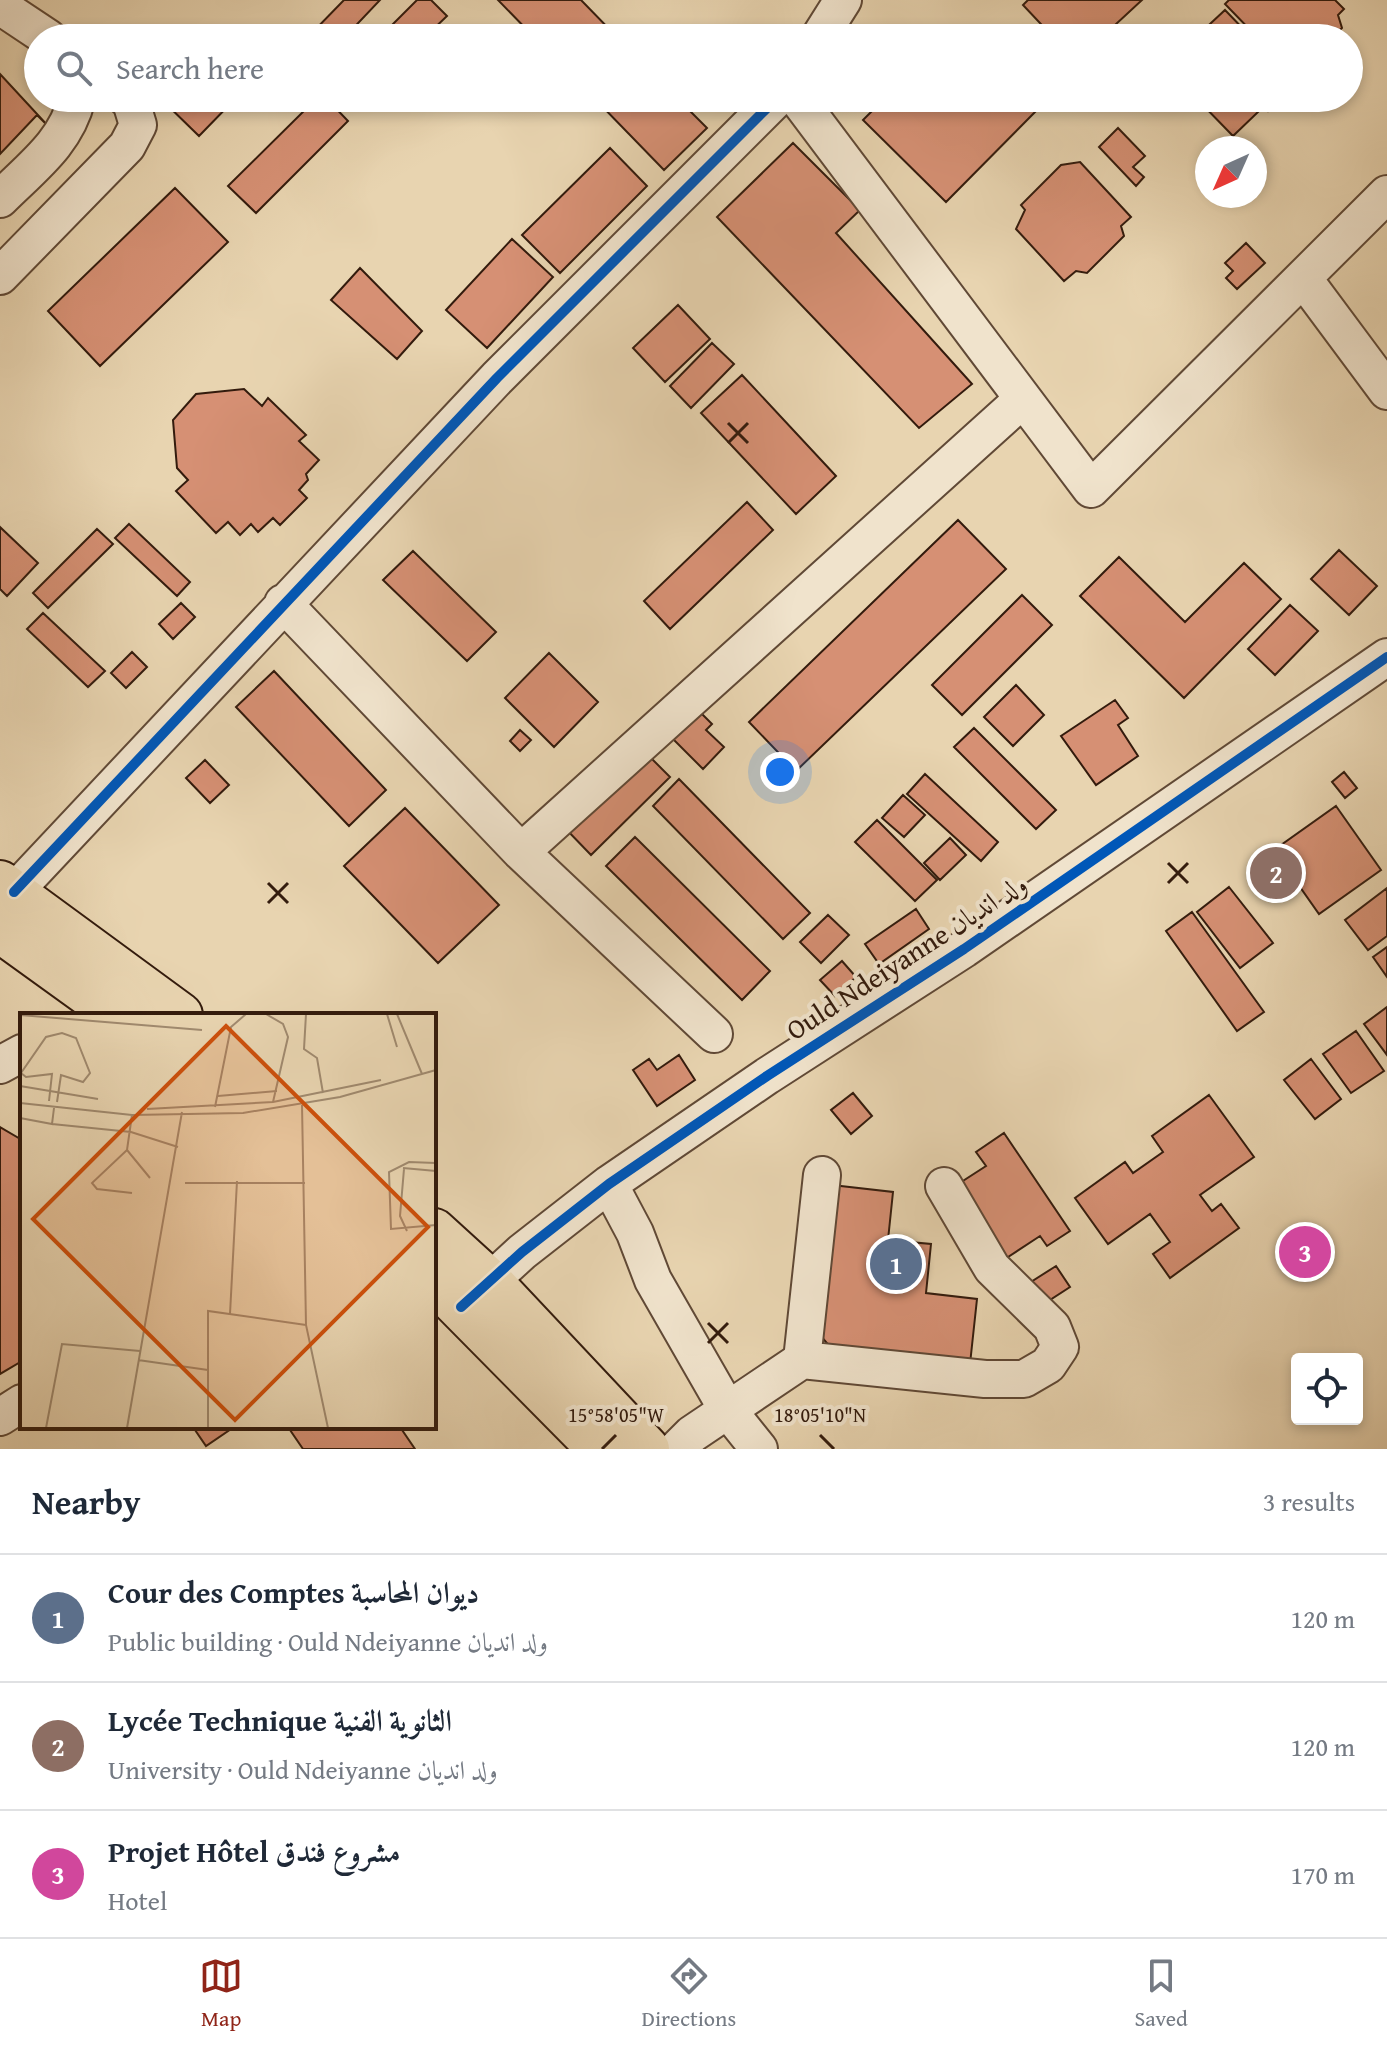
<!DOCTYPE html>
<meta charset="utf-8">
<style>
body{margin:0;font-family:"Gentium Book Plus",Amiri,serif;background:#f2f2f3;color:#1f2937}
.controls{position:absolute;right:24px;bottom:24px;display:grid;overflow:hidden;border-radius:8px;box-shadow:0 4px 12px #0003}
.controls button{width:72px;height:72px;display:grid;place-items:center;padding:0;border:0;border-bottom:2px solid #e0e1e3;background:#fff;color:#1f2937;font:40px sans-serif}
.compass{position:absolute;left:1195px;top:136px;width:72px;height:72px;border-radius:50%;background:#fff;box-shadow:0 4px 12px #0003;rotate:225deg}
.you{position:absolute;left:780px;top:772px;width:28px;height:28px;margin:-20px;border:6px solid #fff;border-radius:50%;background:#1a73e8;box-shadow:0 0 0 12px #1a73e833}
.badge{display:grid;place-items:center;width:52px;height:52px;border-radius:50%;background:#8f2418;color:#fff;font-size:26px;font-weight:700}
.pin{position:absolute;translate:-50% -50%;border:4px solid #fff;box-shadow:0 2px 8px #0006}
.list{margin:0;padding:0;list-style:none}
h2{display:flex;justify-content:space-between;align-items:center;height:104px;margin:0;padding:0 32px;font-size:34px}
h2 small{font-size:26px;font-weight:400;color:#747a83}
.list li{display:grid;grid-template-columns:52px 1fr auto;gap:24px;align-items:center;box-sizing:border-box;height:128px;padding:0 32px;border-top:2px solid #e0e1e3}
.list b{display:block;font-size:30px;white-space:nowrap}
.list p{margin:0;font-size:26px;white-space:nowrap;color:#747a83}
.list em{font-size:26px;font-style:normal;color:#747a83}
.icon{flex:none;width:44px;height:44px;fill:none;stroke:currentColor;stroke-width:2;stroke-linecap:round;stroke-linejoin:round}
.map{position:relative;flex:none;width:1387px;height:1449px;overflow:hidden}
.search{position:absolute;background:#fff;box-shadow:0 4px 12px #0003;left:24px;right:24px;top:24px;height:88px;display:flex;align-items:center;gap:20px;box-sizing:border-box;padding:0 28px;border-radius:44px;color:#747a83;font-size:30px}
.sheet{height:488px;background:#fff}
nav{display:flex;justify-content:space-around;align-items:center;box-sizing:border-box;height:112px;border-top:2px solid #e0e1e3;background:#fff;font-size:22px;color:#747a83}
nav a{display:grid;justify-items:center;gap:4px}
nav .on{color:#8f2418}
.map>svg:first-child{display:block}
.building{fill:#d69074;stroke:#331b0d;stroke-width:2}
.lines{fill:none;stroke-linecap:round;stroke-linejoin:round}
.minor-casing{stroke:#604936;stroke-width:40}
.highway-casing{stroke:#331b0d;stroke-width:48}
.minor{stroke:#f0e3cc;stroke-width:36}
.highway{stroke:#e8d4b0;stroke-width:44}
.cycleway-casing{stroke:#f0e3cc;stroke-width:15}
.cycleway{stroke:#0057b8;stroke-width:10}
.ticks{fill:none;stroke:#331b0d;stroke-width:3}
.labels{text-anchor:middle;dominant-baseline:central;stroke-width:8;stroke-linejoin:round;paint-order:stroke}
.street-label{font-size:28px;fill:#331b0d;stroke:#f0e3cc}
.inset-road{fill:none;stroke:#a08a6f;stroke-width:2}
.view{fill:#cd500c;fill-opacity:0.15;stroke:#cd500c;stroke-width:4}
.inset-edge{fill:none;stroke:#331b0d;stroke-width:4}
.ticks-label{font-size:20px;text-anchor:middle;fill:#331b0d;stroke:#f0e3cc;stroke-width:8;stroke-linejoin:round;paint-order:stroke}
</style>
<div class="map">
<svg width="1387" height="1449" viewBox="0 0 1387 1449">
<rect width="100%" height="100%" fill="#e8d4b0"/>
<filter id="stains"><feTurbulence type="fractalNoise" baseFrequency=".0025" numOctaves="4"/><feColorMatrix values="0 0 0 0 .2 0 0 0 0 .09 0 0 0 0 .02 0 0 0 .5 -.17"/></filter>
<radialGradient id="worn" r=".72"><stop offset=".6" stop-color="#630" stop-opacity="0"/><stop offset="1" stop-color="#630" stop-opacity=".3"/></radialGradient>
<path class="building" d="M344 0H380L344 38H307Z
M417 0H431L447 16 424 38H379Z
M498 0H581L618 38H535Z
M1028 0H1142L1101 38H1054L1023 5Z
M1229 0H1335L1344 9 1338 15 1342 28 1331 38H1258L1225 4Z
M1225 10 1252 38H1195Z
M955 28 966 38H945Z
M0 74 49 127 37 115 0 154Z
M160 98H236L199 136Z
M317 98H326L348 121 256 213 228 186Z
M341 98H364L353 109Z
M594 98H677L707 128 664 170Z
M885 98H1026L1038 109 946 202 863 120Z
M1196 98H1244L1258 112 1233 136Z
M1256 98H1281L1268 111Z
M1118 128 1145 156 1133 167 1144 177 1136 186 1099 147Z
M793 143 860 210 836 233 972 384 919 428 717 217Z
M610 148 647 186 560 273 522 235Z
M1080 162 1131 217 1121 226 1124 236 1087 273 1076 271 1064 281 1016 229 1025 210 1021 205 1061 165Z
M175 188 228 242 100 366 48 311Z
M512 239 553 277 487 348 446 310Z
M1246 243 1265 263 1237 289 1226 278 1233 271 1225 263Z
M360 268 422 331 397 359 331 300Z
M678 305 710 339 665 382 633 348Z
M712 343 734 364 691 408 670 386Z
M742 375 836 476 796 514 701 413Z
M244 389 262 406 268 398 306 435 299 441 319 460 306 474 308 480 299 490 307 498 280 525 273 518 258 532 251 524 240 535 228 522 216 533 176 491 188 480 177 468 173 420 196 394Z
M747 502 773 530 670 629 644 601Z
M958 520 1006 569 796 771 749 722Z
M129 524 190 582 177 596 115 538Z
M0 527 38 563 7 596 0 589Z
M97 529 113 544 48 608 33 593Z
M1339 550 1377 586 1349 615 1311 579Z
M413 551 496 632 467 661 383 580Z
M1119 557 1185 622 1244 563 1281 599 1184 698 1080 596Z
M1022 595 1052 625 962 715 932 685Z
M181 603 195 617 173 639 159 624Z
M1290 605 1318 631 1275 675 1248 649Z
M43 613 105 671 88 687 27 629Z
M132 652 147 667 126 688 111 673Z
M549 653 598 702 554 747 505 698Z
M274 671 386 790 349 826 236 707Z
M1016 685 1044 715 1013 746 984 717Z
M1115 700 1128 718 1118 725 1138 756 1096 785 1061 736Z
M693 705 712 724 706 730 724 747 703 769 666 732Z
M974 728 1056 810 1036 829 954 747Z
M520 730 531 740 520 751 510 741Z
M642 749 670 777 591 855 563 826Z
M205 760 229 785 210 803 186 778Z
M1344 772 1357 788 1345 798 1332 782Z
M925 774 998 842 981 861 907 794Z
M679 779 810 913 783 939 653 806Z
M903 795 925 815 904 837 882 818Z
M1336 806 1381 870 1319 914 1274 850Z
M405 808 499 905 438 963 344 866Z
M877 820 937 880 915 901 855 842Z
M635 837 770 971 742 1000 606 866Z
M950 838 966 855 940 880 924 863Z
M1229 887 1273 943 1240 968 1197 912Z
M1387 888V936L1368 950 1345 920Z
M916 909 929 929 879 964 865 944Z
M1192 912 1264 1012 1237 1031 1166 931Z
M828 915 849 935 821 963 800 942Z
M1387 947V977L1373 957Z
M842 961 856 977 835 996 820 980Z
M1387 1007V1055L1364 1024Z
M1356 1031 1384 1071 1351 1093 1323 1054Z
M679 1055 695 1080 657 1106 633 1070 649 1059 657 1070Z
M1311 1059 1341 1099 1315 1119 1284 1080Z
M853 1093 872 1116 851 1134 831 1110Z
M1209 1095 1254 1157 1200 1195 1212 1211 1221 1204 1239 1228 1170 1278 1153 1254 1170 1242 1150 1214 1108 1244 1075 1198 1125 1162 1133 1173 1163 1152 1152 1136Z
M0 1127 22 1140V1361L0 1374Z
M1004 1133 1070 1231 1047 1246 1040 1236 1002 1261 952 1188 986 1166 976 1152Z
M832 1185 893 1192 888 1240 931 1244 926 1293 977 1299 970 1364 830 1347 816 1330Z
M1056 1266 1070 1287 1036 1309 1023 1287Z
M193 1427H234L206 1446Z
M288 1427H400L415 1449H303Z"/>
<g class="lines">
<defs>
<path id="minor" d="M0 6 48 38
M819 38 843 0
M797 98 1091 489 1387 194
M0 199C32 167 66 143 77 98
M0 276 127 146 138 125 131 102 126 98
M1303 278 1387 391
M283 603 521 852 714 1034
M521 852 1023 399
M14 892 497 378 777 98
M0 1065 22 1053
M609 1184 635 1233 653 1280 727 1409 759 1449
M472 1298 522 1252 609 1184 767 1076 964 949 1387 657
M802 1360 822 1175
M0 1417 22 1403
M677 1449 692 1434 802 1360 985 1379H1024L1048 1365 1060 1347 1052 1327 992 1268 944 1186"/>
<path id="highway" d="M0 883 180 1015
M0 930 118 1015
M434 1231 490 1282 647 1449
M434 1281 600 1449"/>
</defs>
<use href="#minor" class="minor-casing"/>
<use href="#highway" class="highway-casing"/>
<use href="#minor" class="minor"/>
<use href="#highway" class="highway"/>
<defs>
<path id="cycleway" d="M14 892 497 378 777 98
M461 1307 522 1252 609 1184 767 1076 964 949 1387 657"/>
</defs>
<use href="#cycleway" class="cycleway-casing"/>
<use href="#cycleway" class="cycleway"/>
</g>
<path class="ticks" d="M728 423 748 443M728 443 748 423M1168 863 1188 883M268 883 288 903M1168 883 1188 863M268 903 288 883M708 1323 728 1343M708 1343 728 1323M820 1435 834 1449M602 1449 616 1435"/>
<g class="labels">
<g class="street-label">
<text transform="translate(906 956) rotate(-33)">Ould Ndeiyanne ولد انديان</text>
</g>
</g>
<g transform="translate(20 1013)">
<rect width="416" height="416" fill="#e8d4b0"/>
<path class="inset-road" d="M246 1 263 11 268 24 253 89M286 1 284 36 297 45 303 80M367 1 377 34M377 1 402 61M0 2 182 17M0 73 78 86M198 83 257 78M29 88 32 61 6 64 1 60 26 24 42 20 56 25 70 60 63 69 41 62 37 89M0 90 112 102 223 100 320 84 416 57M282 92 286 312 308 415M195 94 211 14 226 1M127 96 253 89 361 67M0 105 32 111 34 95M32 111 111 119 158 134M107 137 130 165M416 150 389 149 369 159 371 216 416 212M383 155 416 158M384 156 380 203 387 218M165 170H285M112 180 77 176 72 170 107 137 112 102M210 301 217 168M118 347 188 357M26 415 42 331 120 338M107 415 162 99M188 415V298L286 312"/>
<path class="view" d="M206 13 408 214 215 407 13 206Z"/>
<rect width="416" height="416" class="inset-edge"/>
</g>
<g class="ticks-label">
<text x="616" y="1422">15°58'05"W</text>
<text x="820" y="1422">18°05'10"N</text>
</g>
<rect width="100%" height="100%" filter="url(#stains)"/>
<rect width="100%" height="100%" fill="url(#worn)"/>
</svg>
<div class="controls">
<button><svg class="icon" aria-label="locate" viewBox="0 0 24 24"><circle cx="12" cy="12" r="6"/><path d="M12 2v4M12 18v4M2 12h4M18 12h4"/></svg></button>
</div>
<svg class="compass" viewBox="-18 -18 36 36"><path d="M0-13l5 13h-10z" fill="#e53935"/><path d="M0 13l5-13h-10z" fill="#747a83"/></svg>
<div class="you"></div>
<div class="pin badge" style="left:896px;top:1264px;background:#5c6f8a">1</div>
<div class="pin badge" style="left:1276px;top:873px;background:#8d6e63">2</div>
<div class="pin badge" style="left:1305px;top:1252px;background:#d1479c">3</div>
<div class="search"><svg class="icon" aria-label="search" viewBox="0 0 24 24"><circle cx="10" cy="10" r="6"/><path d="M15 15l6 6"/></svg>Search here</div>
</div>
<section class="sheet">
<h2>Nearby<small>3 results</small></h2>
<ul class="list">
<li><span class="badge" style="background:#5c6f8a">1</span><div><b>Cour des Comptes ديوان المحاسبة</b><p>Public building · Ould Ndeiyanne ولد انديان</p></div><em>120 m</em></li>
<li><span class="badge" style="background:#8d6e63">2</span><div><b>Lycée Technique الثانوية الفنية</b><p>University · Ould Ndeiyanne ولد انديان</p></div><em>120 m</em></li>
<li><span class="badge" style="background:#d1479c">3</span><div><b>Projet Hôtel مشروع فندق</b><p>Hotel</p></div><em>170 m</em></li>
</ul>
</section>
<nav>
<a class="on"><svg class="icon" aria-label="map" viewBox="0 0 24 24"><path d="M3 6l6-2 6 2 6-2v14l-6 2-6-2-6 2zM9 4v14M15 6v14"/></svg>Map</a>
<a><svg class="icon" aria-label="directions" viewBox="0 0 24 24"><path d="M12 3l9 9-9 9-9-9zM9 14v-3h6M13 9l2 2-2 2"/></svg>Directions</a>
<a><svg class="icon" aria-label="saved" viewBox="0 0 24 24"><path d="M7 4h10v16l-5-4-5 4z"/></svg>Saved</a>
</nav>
